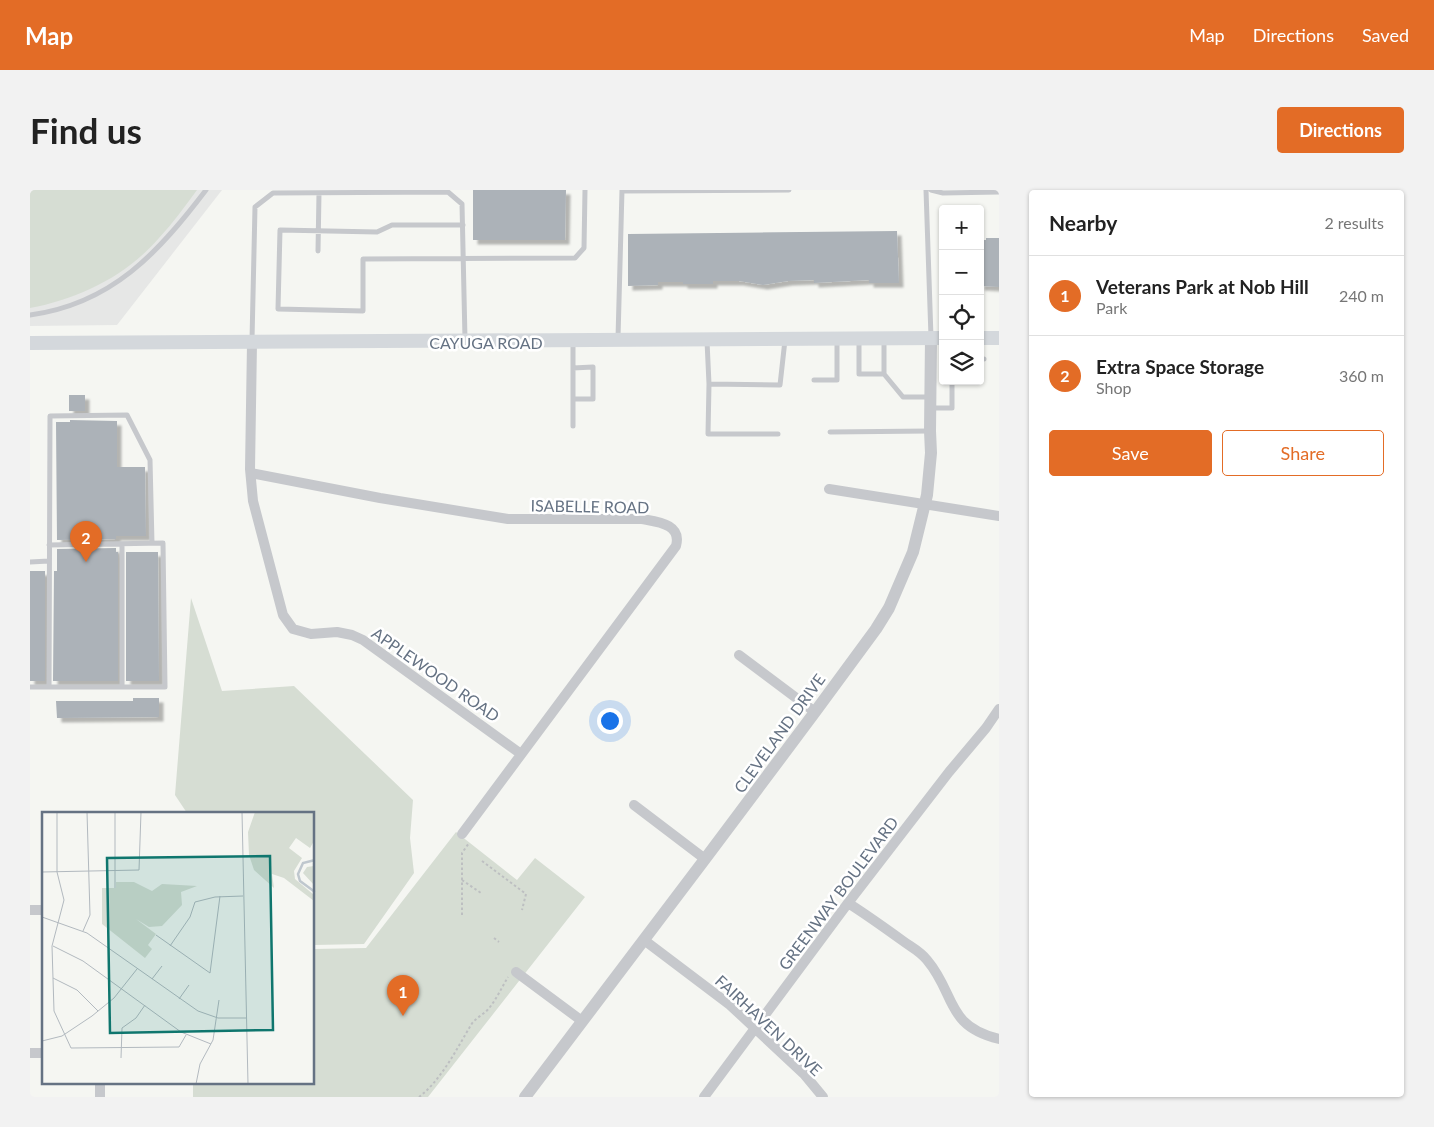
<!DOCTYPE html>
<meta charset="utf-8">
<style>
body{margin:0;font-family:Lato,sans-serif;background:#f2f2f2;color:#222}
.controls{position:absolute;right:15px;top:15px;display:grid;overflow:hidden;border-radius:5px;box-shadow:0 1px 4px #0004}
.controls button{width:45px;height:45px;display:grid;place-items:center;padding:0;border:0;border-bottom:1px solid #e0e0e0;background:#fff;color:#222;font:25px sans-serif}
.you{position:absolute;left:579px;top:530px;width:18px;height:18px;margin:-12px;border:4px solid #fff;border-radius:50%;background:#1a73e8;box-shadow:0 0 0 8px #1a73e833}
.badge{display:grid;place-items:center;width:32px;height:32px;border-radius:50%;background:#e36c26;color:#fff;font-size:16px;font-weight:700}
.pin{position:absolute;translate:-50% -41px;filter:drop-shadow(0 1px 2px #0008)}
.pin::after{content:'';position:absolute;top:26px;width:18px;height:15px;background:inherit;clip-path:polygon(0 0,100% 0,50% 100%)}
.list{margin:0;padding:0;list-style:none}
h2{display:flex;justify-content:space-between;align-items:center;height:65px;margin:0;padding:0 20px;font-size:21px}
h2 small{font-size:16px;font-weight:400;color:#767676}
.list li{display:grid;grid-template-columns:32px 1fr auto;gap:15px;align-items:center;box-sizing:border-box;height:80px;padding:0 20px;border-top:1px solid #e0e0e0}
.list b{display:block;font-size:19px;white-space:nowrap}
.list p{margin:0;font-size:16px;white-space:nowrap;color:#767676}
.list em{font-size:16px;font-style:normal;color:#767676}
.actions{display:flex;gap:10px;padding:15px 20px}
.actions a{flex:1;padding:11px 0;border:1px solid #e36c26;border-radius:5px;text-align:center;font-size:18px;color:#e36c26}
.actions .main{background:#e36c26;color:#fff}
.icon{flex:none;width:28px;height:28px;fill:none;stroke:currentColor;stroke-width:2;stroke-linecap:round;stroke-linejoin:round}
.map{position:relative;flex:none;width:969px;height:907px;overflow:hidden;border-radius:5px}
header{display:flex;align-items:center;gap:30px;box-sizing:border-box;height:70px;padding:0 25px;background:#e36c26;color:#fff}
header strong{font-size:24px}
nav{display:flex;gap:28px;margin-inline-start:auto;font-size:18px}
.intro{display:flex;align-items:center;justify-content:space-between;box-sizing:border-box;height:120px;padding:0 30px}
h1{margin:0;font-size:35px}
.button{padding:12px 22px;border-radius:5px;background:#e36c26;color:#fff;font-size:18px;font-weight:700}
main{display:flex;gap:30px;padding:0 30px}
aside{flex:1;background:#fff;border-radius:5px;box-shadow:0 1px 4px #0004}
.map>svg:first-child{display:block}
.built{fill:#e6e7e6}
.green{fill:#d6ddd3}
.building{fill:#acb2b8;filter:url(#shadow)}
.lines{fill:none;stroke-linecap:round;stroke-linejoin:round}
.path{stroke:#bdbfc1;stroke-width:2;stroke-dasharray:2.5 2.5;stroke-linecap:butt}
.service{stroke:#c6c8cc;stroke-width:5}
.minor{stroke:#c6c8cc;stroke-width:10}
.tertiary{stroke:#c6c8cc;stroke-width:12}
.secondary{stroke:#d4d8dc;stroke-width:14}
.labels{text-anchor:middle;dominant-baseline:central;stroke-width:5;stroke-linejoin:round;paint-order:stroke}
.street-label{font-size:16px;fill:#657283;stroke:#fff}
.inset-river{fill:none;stroke:#bfc7ce;stroke-width:2.5}
.inset-road{fill:none;stroke:#b2b9bf;stroke-width:1}
.view{fill:#0f766e;fill-opacity:0.15;stroke:#0f766e;stroke-width:2.5}
.inset-edge{fill:none;stroke:#657283;stroke-width:2.5}
</style>
<header>
<strong>Map</strong>
<nav><a>Map</a><a>Directions</a><a>Saved</a></nav>
</header>
<div class="intro"><h1>Find us</h1><a class="button">Directions</a></div>
<main>
<div class="map">
<svg width="969" height="907" viewBox="0 0 969 907">
<defs>
<filter id="shadow"><feDropShadow dx="4.5" dy="4.5" stdDeviation="1" flood-color="#0004"/></filter>
</defs>
<rect width="100%" height="100%" fill="#f5f6f2"/>
<path class="built" d="M0 0H192L87 135 0 136Z"/>
<path class="green" d="M0 0H167C155 16 143 33 129 48 96 86 49 109 0 118Z
M161 408 192 501 264 496 383 610 380 648 384 683 334 754 284 755V623H157L145 605Z
M426 642 487 690 505 668 555 707 398 907H163V893H284V759L336 758Z"/>
<path class="building" d="M443 0H536L535 50H443Z
M867 41 869 93H839V90L784 93V90L758 91 733 95 709 91H683V94H653V92H628V95L598 96V44Z
M956 48H969V97L950 96V50H956Z
M39 205H55V221H39Z
M40 230 87 231V277H115L116 346H86V349L27 350 26 232H40Z
M86 358V362H88V491H23L24 381H27V359Z
M96 362H128L129 491H96Z
M0 381H15V491H0Z
M103 508H129V527L27 528 26 511H103Z"/>
<g class="lines">
<path class="path" d="M452 671 496 704 492 720
M432 690 451 703
M432 725V663L439 653
M464 748 469 752
M389 907C412 889 426 860 441 835 445 828 455 824 460 817 467 808 472 797 478 787"/>
<path class="service" d="M896 0 901 147
M901 0 913 3 969 2
M592 1 759 0
M433 35H362L347 42 250 40 248 119 333 121V69L545 68 554 58 555 0
M288 61 289 3
M0 125C82 114 129 62 176 0
M588 148 592 0
M829 149V184H854L873 207H899
M222 150 225 17 243 3 418 2 432 14 435 149
M677 151 679 194 750 195 755 150
M950 169H954
M854 184V149
M784 190H807V149
M679 194 678 244H748
M543 209H563V177L543 178
M901 218H922V191
M543 236V151
M800 242 899 241
M92 354V497
M0 372 19 371
M0 497H135L133 353 19 355
M19 497 20 226 97 225 120 270 122 353"/>
<path class="minor" d="M222 153 220 279 223 311 253 425 263 439 281 444 307 442 322 445 333 450 491 564
M221 283 350 308 478 329H612C628 332 652 334 646 356L432 644
M799 299 969 326
M709 465 785 522
M604 615 675 669
M818 713C837 725 855 738 873 751 881 757 890 761 897 770 926 804 915 836 969 849
M0 720H14
M614 750 700 815 774 884 793 907
M486 782 552 831
M0 863H14
M70 907V893
M674 907 818 713 919 582 956 538 969 519"/>
<path class="tertiary" d="M495 907 675 669 785 522 846 439 859 418 883 362 897 305 901 263 900 241 901 148"/>
<path class="secondary" d="M950 148H969
M0 153 913 148"/>
</g>
<g class="labels">
<g class="street-label">
<text x="456" y="152">CAYUGA ROAD</text>
<text transform="translate(560 316) rotate(1)">ISABELLE ROAD</text>
<text transform="translate(406 484) rotate(35)">APPLEWOOD ROAD</text>
<text transform="translate(749 543) rotate(-54)">CLEVELAND DRIVE</text>
<text transform="translate(808 703) rotate(-53)">GREENWAY BOULEVARD</text>
<text transform="translate(739 835) rotate(43)">FAIRHAVEN DRIVE</text>
</g>
</g>
<g transform="translate(12 622)">
<rect width="272" height="272" fill="#f5f6f2"/>
<path d="M213 0H272V29L268 36 254 26 247 36 260 46 252 59 253 67 272 83V89L242 66 230 62 232 76 212 58 207 43 206 20ZM272 54 273 55 272 73 261 61 265 55ZM74 70H92L110 79 120 72 155 74 139 80 140 93 120 114 107 115 94 107 114 122 106 133 110 137 103 146 60 112V76H74Z" fill="#d6ddd3"/>
<path class="inset-river" d="M273 48 261 51 256 62 258 69 273 80"/>
<path class="inset-road" d="M15 0V60L22 88 10 134 12 199 29 236 137 235 144 223M73 0V76M200 0 206 272M0 60 97 58 99 0M0 105 45 121 156 199 176 206H204M41 119 48 103 45 0M114 123 168 161 178 84M11 134 41 149 139 220 169 232M128 134 148 105 153 90 173 85 201 84M11 166 35 178 56 199M110 167 120 154M137 187 147 173M0 229 20 224 50 204 72 186 95 157M79 246 80 216 94 206 103 193M154 272 158 252 171 228 177 188"/>
<path class="view" d="M228 44 231 218 68 221 65 46Z"/>
<rect width="272" height="272" class="inset-edge"/>
</g>
</svg>
<div class="controls">
<button>+</button>
<button>−</button>
<button><svg class="icon" aria-label="locate" viewBox="0 0 24 24"><circle cx="12" cy="12" r="6"/><path d="M12 2v4M12 18v4M2 12h4M18 12h4"/></svg></button>
<button><svg class="icon" aria-label="layers" viewBox="0 0 24 24"><path d="M12 4l9 5-9 5-9-5zM3 14l9 5 9-5"/></svg></button>
</div>
<div class="you"></div>
<div class="pin badge" style="left:373px;top:826px">1</div>
<div class="pin badge" style="left:56px;top:372px">2</div>
</div>
<aside>
<h2>Nearby<small>2 results</small></h2>
<ul class="list">
<li><span class="badge">1</span><div><b>Veterans Park at Nob Hill</b><p>Park</p></div><em>240 m</em></li>
<li><span class="badge">2</span><div><b>Extra Space Storage</b><p>Shop</p></div><em>360 m</em></li>
</ul>
<div class="actions"><a class="main">Save</a><a>Share</a></div>
</aside>
</main>
